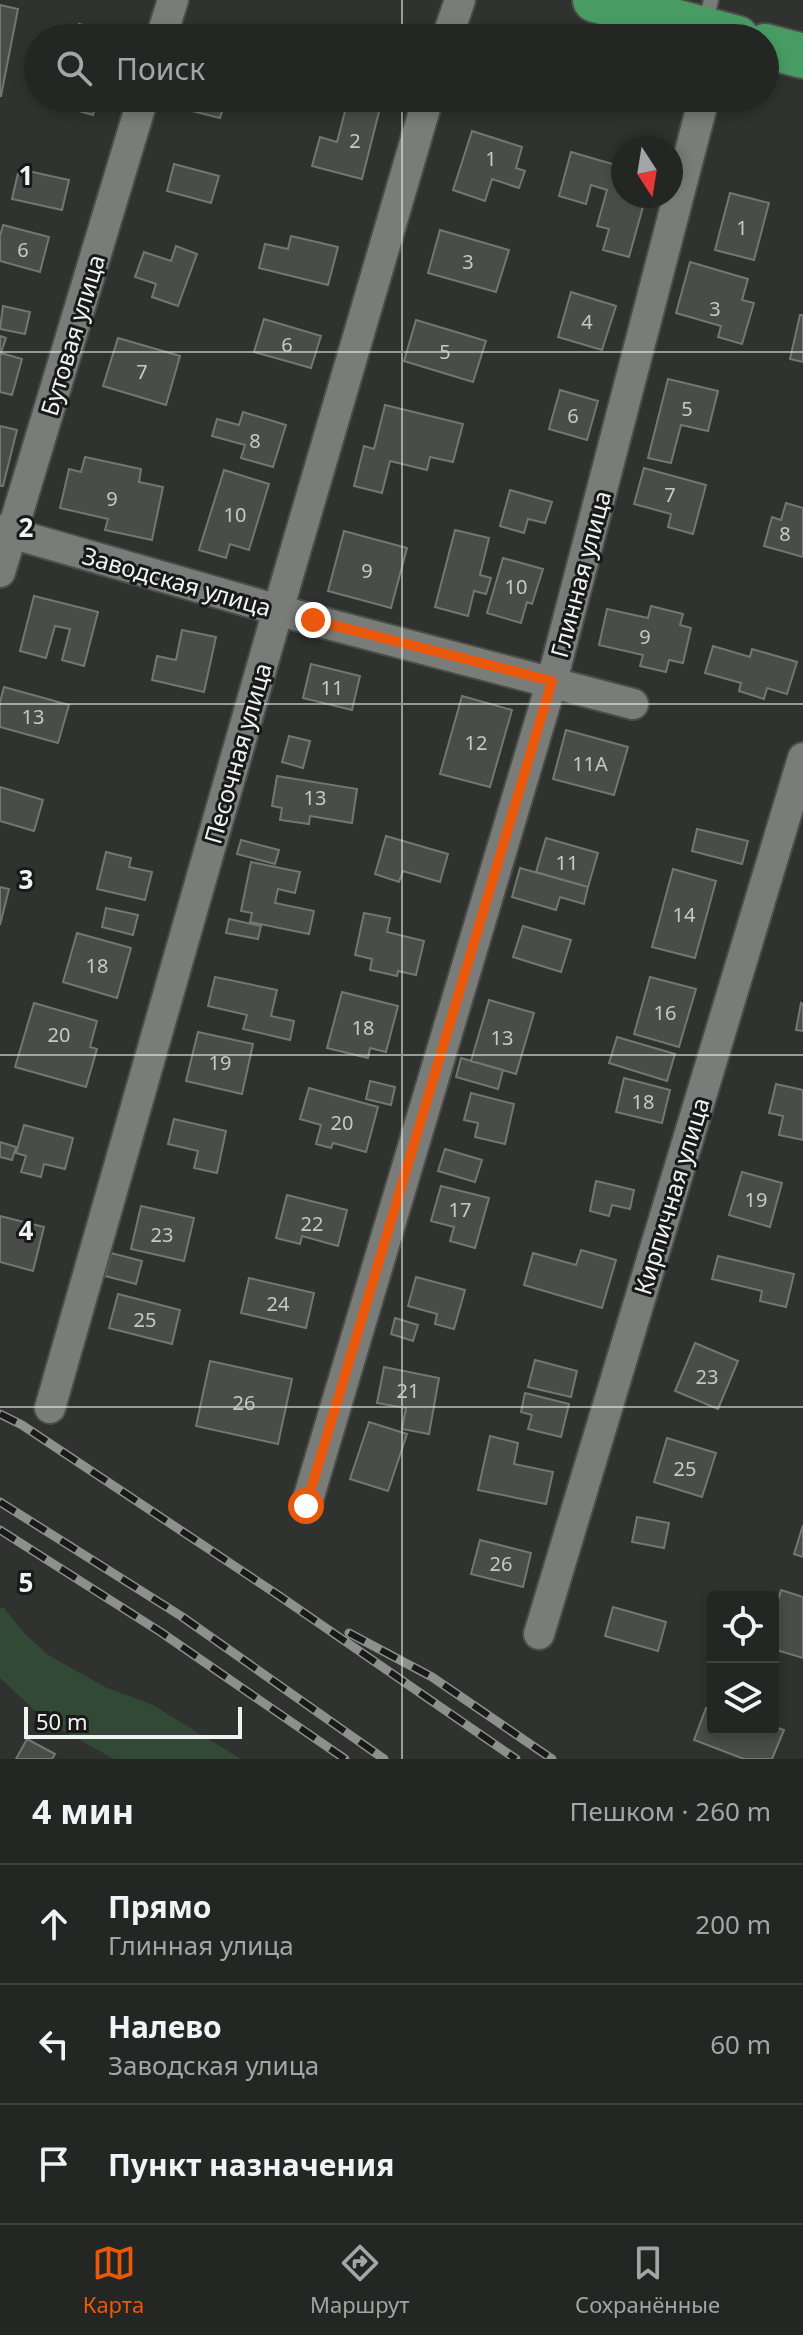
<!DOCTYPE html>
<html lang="ru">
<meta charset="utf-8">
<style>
body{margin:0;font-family:"Noto Sans",sans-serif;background:#2f3230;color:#f1f3f6}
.controls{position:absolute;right:24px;bottom:24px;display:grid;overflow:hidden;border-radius:8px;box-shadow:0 4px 12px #0003}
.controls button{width:72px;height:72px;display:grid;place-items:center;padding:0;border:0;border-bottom:2px solid #404341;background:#232623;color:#f1f3f6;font:40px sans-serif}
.compass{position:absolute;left:611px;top:136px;width:72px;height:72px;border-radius:50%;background:#232623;box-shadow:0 4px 12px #0003;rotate:168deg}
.scale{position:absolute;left:24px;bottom:20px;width:218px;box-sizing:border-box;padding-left:8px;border:4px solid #f1f3f2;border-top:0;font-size:22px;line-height:28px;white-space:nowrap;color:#f1f3f2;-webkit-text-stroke:6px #181918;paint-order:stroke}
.stop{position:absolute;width:24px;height:24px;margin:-18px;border:6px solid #ea580c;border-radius:50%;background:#fff}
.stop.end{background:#ea580c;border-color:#fff;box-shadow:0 2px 8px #0008}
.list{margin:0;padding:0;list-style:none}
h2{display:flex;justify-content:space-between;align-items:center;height:104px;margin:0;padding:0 32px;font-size:34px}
h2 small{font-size:26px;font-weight:400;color:#a3a5a6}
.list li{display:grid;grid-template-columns:52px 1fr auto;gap:24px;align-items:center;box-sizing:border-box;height:120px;padding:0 32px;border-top:2px solid #404341}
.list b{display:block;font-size:30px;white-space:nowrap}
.list p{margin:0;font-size:26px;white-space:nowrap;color:#a3a5a6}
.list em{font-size:26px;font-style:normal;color:#a3a5a6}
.icon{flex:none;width:44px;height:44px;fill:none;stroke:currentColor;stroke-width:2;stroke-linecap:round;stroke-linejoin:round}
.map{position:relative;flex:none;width:803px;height:1759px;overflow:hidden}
.search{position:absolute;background:#232623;box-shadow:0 4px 12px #0003;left:24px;right:24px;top:24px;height:88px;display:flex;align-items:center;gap:20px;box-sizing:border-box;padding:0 28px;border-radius:44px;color:#a3a5a6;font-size:30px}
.sheet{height:464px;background:#232623}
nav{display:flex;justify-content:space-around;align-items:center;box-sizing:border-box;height:112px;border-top:2px solid #404341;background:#232623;font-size:22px;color:#a3a5a6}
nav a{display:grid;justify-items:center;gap:4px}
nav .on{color:#ea580c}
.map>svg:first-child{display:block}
.green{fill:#314935}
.building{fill:#494c49;stroke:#737774;stroke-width:2}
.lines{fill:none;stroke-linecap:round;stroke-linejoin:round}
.service-casing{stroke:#4b4d4c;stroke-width:18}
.minor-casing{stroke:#4b4d4c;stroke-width:34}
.primary-casing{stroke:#4b4d4c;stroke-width:48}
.service{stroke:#797c79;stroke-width:14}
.minor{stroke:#797c79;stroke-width:30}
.primary{stroke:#489c63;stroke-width:44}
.rail-casing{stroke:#8d908d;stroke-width:9}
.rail{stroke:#181918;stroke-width:6;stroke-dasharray:18;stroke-linecap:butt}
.route{stroke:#ea580c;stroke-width:10}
.grid{fill:none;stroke:#f1f3f2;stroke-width:2;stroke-opacity:0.55}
.labels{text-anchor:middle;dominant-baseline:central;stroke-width:6;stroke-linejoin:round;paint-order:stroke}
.number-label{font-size:20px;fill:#c7c9c8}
.street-label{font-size:24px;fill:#f1f3f2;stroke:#181918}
.grid-label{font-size:26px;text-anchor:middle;font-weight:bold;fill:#f1f3f2;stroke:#181918;stroke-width:6;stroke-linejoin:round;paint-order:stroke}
</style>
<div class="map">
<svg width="803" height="1759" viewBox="0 0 803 1759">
<rect width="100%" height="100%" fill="#2f322f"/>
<path class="green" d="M0 1608H4L24 1633 48 1655 105 1687 153 1705 241 1759H114L47 1722 0 1678Z"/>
<path class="building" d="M0 5 18 9 1 96H0Z
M79 24 116 34 115 38H74Z
M57 98H98L93 115 55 104Z
M191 98H226L220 118 188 110Z
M348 100 380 108 362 179 312 166 320 137 337 142Z
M472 131 522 147 516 168 525 171 519 188 492 179 485 201 453 190Z
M571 152 623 167V196H646L629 257 603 250 609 229 597 226 607 190 591 185 586 204 559 196Z
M174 164 219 176 211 203 167 191Z
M19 169 69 180 62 210 12 199Z
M730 193 769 203 754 260 715 250Z
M3 225 49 237 40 272 0 261V236Z
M440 230 509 250 496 292 428 273Z
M291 236 338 247 328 285 259 268 265 244 288 249Z
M176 246 197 254 178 306 152 297 156 284 135 277 144 252 171 261Z
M690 262 748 279 742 300 754 303 742 344 718 337 721 326 676 313Z
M571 292 616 306 602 350 558 337Z
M3 306 30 312 25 334 0 329Z
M800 315H803V362L790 359Z
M264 319 321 336 311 368 254 352Z
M416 320 486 341 473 382 404 361Z
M0 336 6 338 1 353 22 359 12 395 0 392Z
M118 338 180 356 166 405 103 386Z
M668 379 718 391 708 431 681 425 671 463 648 458Z
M560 390 598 401 587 440 549 429Z
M385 405 463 424 453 462 430 457 427 470 390 461 382 493 354 486 364 446 374 449Z
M243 412 286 425 273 467 241 458 245 445 212 436 217 419 239 425Z
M0 426 17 430 3 486H0Z
M85 457 141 469 139 482 163 487 152 540 105 530 108 519 60 508 69 469 81 472Z
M644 468 706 485 693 534 668 527 671 514 634 504Z
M224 470 269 484 249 550 230 544 226 558 199 550Z
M510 490 552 502 545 523 528 519 524 533 500 526Z
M786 503 803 508V557L764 546 772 517 781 520Z
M455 530 489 538 480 575 491 578 486 594 474 591 468 616 435 607Z
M344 531 407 548 391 608 328 591Z
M503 558 543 569 532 604 527 602 521 623 487 613Z
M34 596 98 612 84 666 62 660 70 629 55 626 46 658 20 651Z
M651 606 683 614 680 625 691 628 683 663 669 660 666 672 640 666 643 655 599 645 607 609 648 618Z
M182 630 216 637 204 692 152 680 157 656 176 660Z
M713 646 750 657 752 649 797 662 787 694 767 688 764 699 739 691 741 683 705 673Z
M311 664 360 676 352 710 303 698Z
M4 687 69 705 58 743 0 727V702Z
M462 696 512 710 490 787 440 774Z
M566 730 628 747 614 795 553 779Z
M289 736 310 741 303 768 282 762Z
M277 776 357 789 352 823 310 816 309 824 280 820 282 808 272 806Z
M0 787 43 800 34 831 0 821Z
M697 829 748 841 742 864 692 851Z
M386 836 448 854 440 882 403 871 399 882 375 874Z
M546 838 598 853 588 887 536 872Z
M241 840 279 850 275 864 237 854Z
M106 852 131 858 129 867 152 872 145 900 97 889Z
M251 862 300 872 295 893 278 889 275 903 314 911 309 934 250 922 252 913 241 911Z
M520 868 588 887 584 904 560 897 556 910 512 897Z
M673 869 716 881 695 958 652 947Z
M0 887 9 889 0 925Z
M106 908 138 915 133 935 102 927Z
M364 913 390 918 387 932 424 941 416 975 398 971 397 976 370 970 372 959 355 955Z
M229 919 261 926 258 939 226 933Z
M523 926 571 940 561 972 513 957Z
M77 933 131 948 117 998 63 982Z
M215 977 277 990 271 1016 294 1021 290 1040 243 1029 247 1015 208 1006Z
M650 977 696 989 679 1047 634 1034Z
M342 992 398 1006 386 1052 370 1048 368 1058 327 1048Z
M489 1000 534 1013 516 1074 471 1061Z
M34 1003 97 1021 90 1047 97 1049 86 1087 15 1067Z
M801 1003 803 1004V1031L796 1030Z
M198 1032 253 1044 242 1094 186 1081Z
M617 1037 675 1054 667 1081 609 1063Z
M461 1058 503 1070 498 1089 456 1077Z
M624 1078 670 1090 662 1123 616 1112Z
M370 1081 395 1087 391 1105 366 1099Z
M776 1084 803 1090V1140L779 1135 783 1116 769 1113Z
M309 1088 378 1107 366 1152 333 1143 331 1148 316 1144 321 1125 300 1119Z
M471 1093 514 1104 505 1144 475 1137 478 1123 464 1120Z
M174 1119 226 1131 217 1173 194 1168 198 1151 168 1144Z
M24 1125 73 1138 65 1169 44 1164 41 1177 21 1172 26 1156 16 1153Z
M0 1142 16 1147 12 1160 0 1157Z
M445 1149 482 1160 475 1182 438 1171Z
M742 1172 782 1183 770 1227 729 1215Z
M596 1181 634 1190 630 1209 612 1205 609 1216 590 1211Z
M441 1186 489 1198 475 1248 450 1241 454 1227 431 1221Z
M287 1195 347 1210 338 1246 302 1236 300 1244 276 1238Z
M141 1206 194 1218 184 1261 131 1249Z
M0 1216 44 1227 33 1271 0 1262Z
M581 1250 616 1260 602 1308 524 1285 533 1253 576 1265Z
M111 1253 142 1261 136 1284 105 1276Z
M718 1256 794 1274 786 1307 760 1301 762 1291 712 1279Z
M416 1277 465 1290 454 1329 435 1324 437 1314 408 1306Z
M249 1278 314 1293 306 1328 241 1313Z
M118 1294 180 1310 172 1344 109 1328Z
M395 1318 418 1325 413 1341 391 1334Z
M695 1343 738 1361 718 1409 675 1391Z
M535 1360 577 1371 571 1397 528 1387Z
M210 1361 292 1379 278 1444 196 1426Z
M384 1367 439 1378 429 1434 402 1429 406 1408 377 1403Z
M525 1393 569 1404 561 1437 528 1429 532 1415 521 1412Z
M369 1422 407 1434 388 1491 350 1479Z
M490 1436 518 1443 514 1464 553 1472 546 1504 478 1490Z
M667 1438 716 1453 702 1497 654 1482Z
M637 1517 669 1523 664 1548 632 1542Z
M803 1525V1557L794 1554Z
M480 1540 531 1553 523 1587 471 1574Z
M781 1590 803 1597V1658L773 1649V1599L778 1601Z
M613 1607 666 1622 658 1651 605 1636Z
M706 1708 713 1711V1729H773V1726L784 1730 772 1759H744L694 1740Z
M27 1739 55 1754 52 1759H16Z"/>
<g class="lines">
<defs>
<path id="service" d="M705 25 711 0"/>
<path id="minor" d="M161 38 173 0
M447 38 460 0
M0 530 313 620 633 704
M0 572 143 98
M50 1408 278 610 428 98
M306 1506 552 681 704 98
M539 1634 803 758"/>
<path id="primary" d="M595 0 737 38
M765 46 803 56"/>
</defs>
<use href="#service" class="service-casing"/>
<use href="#minor" class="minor-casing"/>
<use href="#primary" class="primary-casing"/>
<use href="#service" class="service"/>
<use href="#minor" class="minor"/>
<use href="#primary" class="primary"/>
<defs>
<path id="rail" d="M0 1414 22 1425 278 1595 516 1759
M0 1502 181 1616 384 1759
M0 1530 162 1633 345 1759
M349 1633 432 1677 552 1759"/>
</defs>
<use href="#rail" class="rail-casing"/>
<use href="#rail" class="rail"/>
</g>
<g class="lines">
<path class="route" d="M306 1506 552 681 313 620"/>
</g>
<path class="grid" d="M402 0V38M402 98V1759M0 352H803M0 704H803M0 1055H803M0 1407H803"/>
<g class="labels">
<g class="number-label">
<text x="355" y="140">2</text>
<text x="491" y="158">1</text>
<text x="742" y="227">1</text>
<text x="23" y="249">6</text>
<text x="468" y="261">3</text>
<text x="715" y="308">3</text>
<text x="587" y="321">4</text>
<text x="287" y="344">6</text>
<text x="445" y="351">5</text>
<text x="142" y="371">7</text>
<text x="687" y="408">5</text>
<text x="573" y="415">6</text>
<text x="255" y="440">8</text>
<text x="670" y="494">7</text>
<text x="112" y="498">9</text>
<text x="235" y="514">10</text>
<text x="785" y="533">8</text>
<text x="367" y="570">9</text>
<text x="516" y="586">10</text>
<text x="645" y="636">9</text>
<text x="332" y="687">11</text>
<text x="33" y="716">13</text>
<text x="476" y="742">12</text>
<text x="590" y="763">11А</text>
<text x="315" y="797">13</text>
<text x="567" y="862">11</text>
<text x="684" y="914">14</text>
<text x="97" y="965">18</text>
<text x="665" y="1012">16</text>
<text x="363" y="1027">18</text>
<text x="59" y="1034">20</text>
<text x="502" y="1037">13</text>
<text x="220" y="1062">19</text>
<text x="643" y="1101">18</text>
<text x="342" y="1122">20</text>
<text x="756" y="1199">19</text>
<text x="460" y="1209">17</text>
<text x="312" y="1223">22</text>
<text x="162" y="1234">23</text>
<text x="278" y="1303">24</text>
<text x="145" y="1319">25</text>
<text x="707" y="1376">23</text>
<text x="408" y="1390">21</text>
<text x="244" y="1402">26</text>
<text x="685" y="1468">25</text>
<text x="501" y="1563">26</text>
</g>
<g class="street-label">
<text transform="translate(72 335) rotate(-73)">Бутовая улица</text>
<text transform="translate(580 574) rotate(-75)">Глинная улица</text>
<text transform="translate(177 581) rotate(16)">Заводская улица</text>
<text transform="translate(237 753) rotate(-74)">Песочная улица</text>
<text transform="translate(671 1196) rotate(-73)">Кирпичная улица</text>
</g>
</g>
<g class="grid-label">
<text x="26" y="185">1</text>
<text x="26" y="537">2</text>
<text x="26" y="889">3</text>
<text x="26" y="1240">4</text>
<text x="26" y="1592">5</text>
</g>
</svg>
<div class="controls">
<button><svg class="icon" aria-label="locate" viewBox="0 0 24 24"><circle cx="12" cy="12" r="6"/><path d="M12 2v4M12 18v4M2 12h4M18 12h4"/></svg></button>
<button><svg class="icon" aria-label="layers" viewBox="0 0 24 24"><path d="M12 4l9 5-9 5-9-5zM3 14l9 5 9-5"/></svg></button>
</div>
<svg class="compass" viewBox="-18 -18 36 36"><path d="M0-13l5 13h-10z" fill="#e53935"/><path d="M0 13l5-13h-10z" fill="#a3a5a6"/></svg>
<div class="scale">50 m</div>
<div class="stop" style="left:306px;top:1506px"></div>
<div class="stop end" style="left:313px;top:620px"></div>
<div class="search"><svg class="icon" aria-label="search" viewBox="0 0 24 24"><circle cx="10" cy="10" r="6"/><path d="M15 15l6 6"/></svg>Поиск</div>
</div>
<section class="sheet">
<h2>4 мин<small>Пешком · 260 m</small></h2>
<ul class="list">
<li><svg class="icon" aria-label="ahead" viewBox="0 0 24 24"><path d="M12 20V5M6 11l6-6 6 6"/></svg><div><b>Прямо</b><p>Глинная улица</p></div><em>200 m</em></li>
<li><svg class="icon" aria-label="left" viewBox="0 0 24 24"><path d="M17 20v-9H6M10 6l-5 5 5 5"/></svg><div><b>Налево</b><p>Заводская улица</p></div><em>60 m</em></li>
<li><svg class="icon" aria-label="arrive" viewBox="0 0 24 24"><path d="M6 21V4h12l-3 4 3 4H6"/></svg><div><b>Пункт назначения</b></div></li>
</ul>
</section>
<nav>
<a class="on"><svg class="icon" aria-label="map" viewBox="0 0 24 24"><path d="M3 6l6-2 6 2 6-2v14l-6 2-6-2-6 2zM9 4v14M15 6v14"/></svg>Карта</a>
<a><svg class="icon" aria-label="directions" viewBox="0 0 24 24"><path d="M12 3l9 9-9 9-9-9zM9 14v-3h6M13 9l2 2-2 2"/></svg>Маршрут</a>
<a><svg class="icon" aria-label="saved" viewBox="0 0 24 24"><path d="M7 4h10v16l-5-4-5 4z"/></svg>Сохранённые</a>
</nav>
